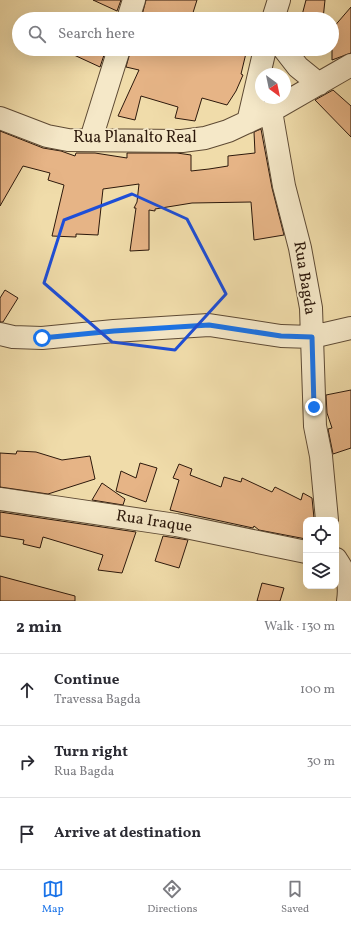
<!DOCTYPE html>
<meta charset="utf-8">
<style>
body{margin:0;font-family:Vollkorn,serif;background:#f2f2f3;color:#2b2b33}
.controls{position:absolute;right:12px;bottom:12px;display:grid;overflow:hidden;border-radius:8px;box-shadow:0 4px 16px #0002}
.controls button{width:36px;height:36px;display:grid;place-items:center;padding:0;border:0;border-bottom:1px solid #e1e1e2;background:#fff;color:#2b2b33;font:20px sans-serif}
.compass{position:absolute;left:255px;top:68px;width:36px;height:36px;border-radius:50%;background:#fff;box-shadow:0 4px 16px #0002;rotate:147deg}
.stop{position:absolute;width:12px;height:12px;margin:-9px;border:3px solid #1a73e8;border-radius:50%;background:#fff}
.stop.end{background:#1a73e8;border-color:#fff;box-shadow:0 1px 4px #0008}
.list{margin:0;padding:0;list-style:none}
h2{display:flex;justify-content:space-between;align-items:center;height:52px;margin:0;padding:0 16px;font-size:17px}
h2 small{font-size:13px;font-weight:400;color:#7c7c81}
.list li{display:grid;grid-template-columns:26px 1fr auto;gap:12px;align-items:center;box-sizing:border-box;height:72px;padding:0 16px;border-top:1px solid #e1e1e2}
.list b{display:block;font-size:15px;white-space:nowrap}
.list p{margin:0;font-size:13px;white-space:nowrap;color:#7c7c81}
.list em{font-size:13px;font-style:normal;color:#7c7c81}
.icon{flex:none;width:22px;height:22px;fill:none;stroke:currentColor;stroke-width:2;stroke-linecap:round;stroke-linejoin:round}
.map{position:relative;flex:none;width:351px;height:601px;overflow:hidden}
.search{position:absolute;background:#fff;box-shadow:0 4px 16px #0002;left:12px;right:12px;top:12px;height:44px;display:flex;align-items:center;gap:10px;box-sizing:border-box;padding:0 14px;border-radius:22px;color:#7c7c81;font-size:15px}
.sheet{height:268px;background:#fff}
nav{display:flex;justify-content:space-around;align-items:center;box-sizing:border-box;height:56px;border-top:1px solid #e1e1e2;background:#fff;font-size:11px;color:#7c7c81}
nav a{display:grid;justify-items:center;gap:2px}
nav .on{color:#1a73e8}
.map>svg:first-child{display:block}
.building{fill:#e6b486;stroke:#2d190c}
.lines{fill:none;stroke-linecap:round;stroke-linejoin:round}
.minor-casing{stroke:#5e4a34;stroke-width:24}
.minor{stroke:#f5e8c8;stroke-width:22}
.route{stroke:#1a73e8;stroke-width:5}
.marked{fill:none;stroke:#1d4ed8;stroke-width:3;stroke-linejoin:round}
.labels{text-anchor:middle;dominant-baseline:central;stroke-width:3.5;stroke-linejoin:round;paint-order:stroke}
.street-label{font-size:16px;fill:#2d190c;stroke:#f5e8c8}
</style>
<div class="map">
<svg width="351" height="601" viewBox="0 0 351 601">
<rect width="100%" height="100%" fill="#f0dcaa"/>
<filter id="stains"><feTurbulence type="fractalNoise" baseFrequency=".005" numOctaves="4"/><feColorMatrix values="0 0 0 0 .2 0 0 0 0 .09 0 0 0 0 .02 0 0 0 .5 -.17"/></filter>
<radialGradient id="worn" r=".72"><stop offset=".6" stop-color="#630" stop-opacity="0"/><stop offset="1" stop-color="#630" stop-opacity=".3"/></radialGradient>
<path class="building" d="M93 0H121L117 11Z
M146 0H197L191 19H141Z
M306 0H325L323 19H301Z
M351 7V53L332 60V29Z
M61 49H106L100 67Z
M131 49H247L241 74 243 75 236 91 227 105 202 98 195 121 175 118 178 107 141 96 135 120 118 116 139 70 126 67Z
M333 90 351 106V137L315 100Z
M261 129 272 188 284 235 254 240 251 202 192 203 155 209V211L149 210V250L130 251 136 208H134L137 202 139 184 103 189 98 235 76 234V237L52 236 64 185 48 180 50 173 23 166 0 206V131L43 148 61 151 75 156 76 153H95L127 158V153H177L191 155V171L209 169 228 166V156L255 153 254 132Z
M5 290 18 298 3 322H0V298Z
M351 390V448L333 454 328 429 332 428 327 413 326 395Z
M17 451 36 452 62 460 90 456 95 479 48 494 0 487V453L16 454Z
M140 463 157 468 146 502 116 491 121 471 136 478Z
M179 464 192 469 190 475 221 487 224 477 241 482 242 478 272 492 275 487 301 500 303 493 312 498 314 518V520H306V539L259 530 254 526 253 528 170 510 179 480 173 478Z
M102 483 125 499 123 505 92 500Z
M0 512 136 532 122 573 98 570 103 555 43 537 40 548 23 544 24 540 0 536Z
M163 536 188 540 179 568 155 561Z
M0 576 75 596V601H0Z
M262 583 284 588 280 601H257Z"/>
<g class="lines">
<defs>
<path id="minor" d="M128 19 134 0
M273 19 279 0
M284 49 298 67 319 84
M271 111 284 186 300 248 311 308 315 426 321 456 327 520
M0 118 47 136 68 140 182 141 205 138 228 131 271 111 351 65
M248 122 265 49
M91 139 119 49
M0 334 13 337 42 338 114 331 209 325 281 336 312 337 351 328
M0 499 176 525 306 552
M336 559C346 575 351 581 348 601"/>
</defs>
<use href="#minor" class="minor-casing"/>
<use href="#minor" class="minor"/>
</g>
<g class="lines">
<path class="route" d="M42 338 114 331 209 325 281 336 312 337 314 407"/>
</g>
<path class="marked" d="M132 194 187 219 226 294 175 350 112 342 44 283 64 220Z"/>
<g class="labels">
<g class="street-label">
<text x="135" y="138">Rua Planalto Real</text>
<text transform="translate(304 278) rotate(81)">Rua Bagda</text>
<text transform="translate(154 522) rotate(9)">Rua Iraque</text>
</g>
</g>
<rect width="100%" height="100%" filter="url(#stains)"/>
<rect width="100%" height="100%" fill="url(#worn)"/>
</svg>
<div class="controls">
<button><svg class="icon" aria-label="locate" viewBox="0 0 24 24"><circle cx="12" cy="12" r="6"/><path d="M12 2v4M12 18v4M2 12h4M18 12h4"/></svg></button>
<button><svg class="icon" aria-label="layers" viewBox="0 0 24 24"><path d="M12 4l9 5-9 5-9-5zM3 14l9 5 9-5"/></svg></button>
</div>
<svg class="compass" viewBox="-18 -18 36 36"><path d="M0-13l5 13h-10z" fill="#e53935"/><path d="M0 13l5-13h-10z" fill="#7c7c81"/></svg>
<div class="stop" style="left:42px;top:338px"></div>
<div class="stop end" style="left:314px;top:407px"></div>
<div class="search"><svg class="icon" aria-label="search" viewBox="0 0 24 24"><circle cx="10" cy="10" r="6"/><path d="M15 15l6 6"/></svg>Search here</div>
</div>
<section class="sheet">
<h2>2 min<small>Walk · 130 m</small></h2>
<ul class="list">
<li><svg class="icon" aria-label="ahead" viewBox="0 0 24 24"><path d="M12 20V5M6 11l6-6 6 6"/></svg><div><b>Continue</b><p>Travessa Bagda</p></div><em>100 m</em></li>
<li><svg class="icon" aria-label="right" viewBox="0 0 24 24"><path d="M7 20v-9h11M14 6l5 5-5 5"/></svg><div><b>Turn right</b><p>Rua Bagda</p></div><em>30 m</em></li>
<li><svg class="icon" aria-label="arrive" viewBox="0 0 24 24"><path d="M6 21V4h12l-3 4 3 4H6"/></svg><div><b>Arrive at destination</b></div></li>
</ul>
</section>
<nav>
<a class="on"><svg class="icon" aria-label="map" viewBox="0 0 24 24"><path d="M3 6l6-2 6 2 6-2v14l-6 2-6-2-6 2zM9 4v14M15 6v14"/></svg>Map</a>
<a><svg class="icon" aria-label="directions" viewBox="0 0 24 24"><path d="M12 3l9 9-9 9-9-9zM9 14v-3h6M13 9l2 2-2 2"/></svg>Directions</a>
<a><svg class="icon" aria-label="saved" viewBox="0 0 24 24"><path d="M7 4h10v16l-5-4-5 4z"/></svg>Saved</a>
</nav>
